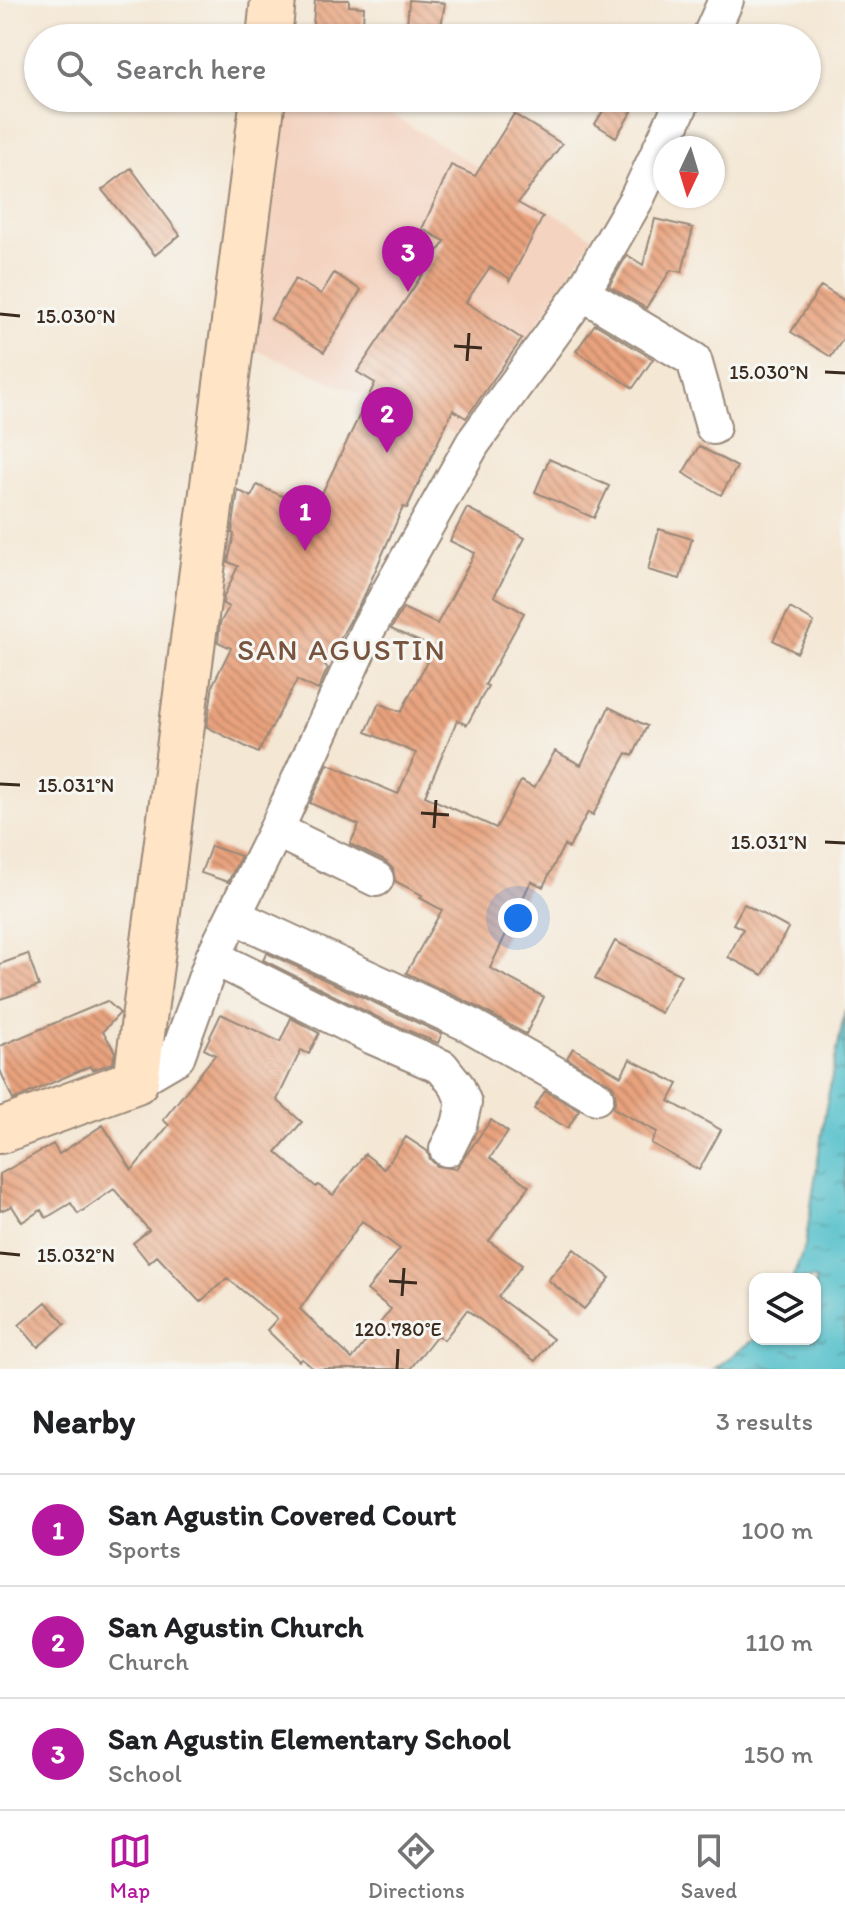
<!DOCTYPE html>
<meta charset="utf-8">
<style>
body{margin:0;font-family:Itim,sans-serif;background:#f6f6f6;color:#202124}
.controls{position:absolute;right:24px;bottom:24px;display:grid;overflow:hidden;border-radius:16px;box-shadow:0 2px 6px #0004}
.controls button{width:72px;height:72px;display:grid;place-items:center;padding:0;border:0;border-bottom:2px solid #e0e0e0;background:#fff;color:#202124;font:40px sans-serif}
.compass{position:absolute;left:653px;top:136px;width:72px;height:72px;border-radius:50%;background:#fff;box-shadow:0 2px 6px #0004;rotate:184deg}
.you{position:absolute;left:518px;top:918px;width:28px;height:28px;margin:-20px;border:6px solid #fff;border-radius:50%;background:#1a73e8;box-shadow:0 0 0 12px #1a73e833}
.badge{display:grid;place-items:center;width:52px;height:52px;border-radius:50%;background:#b5179e;color:#fff;font-size:26px;font-weight:700}
.pin{position:absolute;translate:-50% -66px;filter:drop-shadow(0 2px 4px #0008)}
.pin::after{content:'';position:absolute;top:42px;width:28px;height:24px;background:inherit;clip-path:polygon(0 0,100% 0,50% 100%)}
.list{margin:0;padding:0;list-style:none}
h2{display:flex;justify-content:space-between;align-items:center;height:104px;margin:0;padding:0 32px;font-size:34px}
h2 small{font-size:26px;font-weight:400;color:#757577}
.list li{display:grid;grid-template-columns:52px 1fr auto;gap:24px;align-items:center;box-sizing:border-box;height:112px;padding:0 32px;border-top:2px solid #e0e0e0}
.list b{display:block;font-size:30px;white-space:nowrap}
.list p{margin:0;font-size:26px;white-space:nowrap;color:#757577}
.list em{font-size:26px;font-style:normal;color:#757577}
.icon{flex:none;width:44px;height:44px;fill:none;stroke:currentColor;stroke-width:2;stroke-linecap:round;stroke-linejoin:round}
.map{position:relative;flex:none;width:845px;height:1369px;overflow:hidden}
.search{position:absolute;background:#fff;box-shadow:0 2px 6px #0004;left:24px;right:24px;top:24px;height:88px;display:flex;align-items:center;gap:20px;box-sizing:border-box;padding:0 28px;border-radius:44px;color:#757577;font-size:30px}
.sheet{height:440px;background:#fff}
nav{display:flex;justify-content:space-around;align-items:center;box-sizing:border-box;height:112px;border-top:2px solid #e0e0e0;background:#fff;font-size:22px;color:#757577}
nav a{display:grid;justify-items:center;gap:4px}
nav .on{color:#b5179e}
.map>svg:first-child{display:block}
.built{fill:#f4d3c0}
.water{fill:url(#water-ripples);stroke:#467474;stroke-width:2}
.building{fill:url(#building-back-hatch);fill-rule:evenodd}
.lines{fill:none;stroke-linecap:round;stroke-linejoin:round}
.minor-casing{stroke:#988879;stroke-width:38}
.secondary-casing{stroke:#988879;stroke-width:48}
.minor{stroke:#fff;stroke-width:34}
.secondary{stroke:#ffe4c6;stroke-width:44}
.ticks{fill:none;stroke:#3b2a1e;stroke-width:3}
.labels{text-anchor:middle;dominant-baseline:central;stroke-width:6;stroke-linejoin:round;paint-order:stroke}
.quarter-label{font-size:30px;letter-spacing:2px;fill:#78543f;stroke:#f6f6f2}
.ticks-label{font-size:20px;text-anchor:middle;fill:#3b2a1e;stroke:#f6f6f2;stroke-width:6;stroke-linejoin:round;paint-order:stroke}
</style>
<div class="map">
<svg width="845" height="1369" viewBox="0 0 845 1369">
<defs>
<pattern id="water-ripples" width="26" height="14" patternUnits="userSpaceOnUse" patternTransform="scale(2)"><rect width="26" height="14" fill="#52bfca"/><path d="M2 4q2-2 4 0t4 0M15 11q2-2 4 0t4 0" fill="none" stroke="#459ba3"/></pattern>
<pattern id="building-back-hatch" width="6" height="6" patternUnits="userSpaceOnUse" patternTransform="scale(2)"><rect width="6" height="6" fill="#e8a27d"/><path d="M-1 5l2 2M0 0l6 6M5-1l2 2" fill="none" stroke="#bd8466"/></pattern>
</defs>
<rect width="100%" height="100%" fill="#f6f6f2"/>
<filter id="ink" filterUnits="userSpaceOnUse"><feTurbulence type="fractalNoise" baseFrequency=".0125" numOctaves="2"/><feDisplacementMap in="SourceGraphic" scale="16" xChannelSelector="R" yChannelSelector="G"/><feConvolveMatrix kernelMatrix="1 2 1 2 8 2 1 2 1" color-interpolation-filters="sRGB"/></filter>
<filter id="wash" filterUnits="userSpaceOnUse"><feTurbulence type="fractalNoise" baseFrequency=".006" numOctaves="4" result="noise"/><feDisplacementMap in="SourceGraphic" scale="32" xChannelSelector="R" yChannelSelector="G"/><feGaussianBlur stdDeviation="1.8" result="paint"/><feColorMatrix in="noise" values="0 0 0 0 0 0 0 0 0 0 0 0 0 0 0 0 0 1.4 0 .05"/><feComposite in="paint" operator="in"/></filter>
<g filter="url(#wash)">
<rect width="100%" height="100%" fill="#f4e7d4"/>
<path class="built" d="M284 98H364L593 237 474 425 461 436 249 347Z"/>
<path class="water" d="M845 1010V1369H714L755 1339H815V1279H792L805 1246 825 1112Z"/>
<g id="blocks">
<path class="building" d="M315 0H349V6L364 7 362 38 312 36Z
M409 0 445 3 439 38H406Z
M611 98 632 111 616 137 595 124Z
M514 114 562 144 518 203 543 217 509 282V278L490 267 466 302 522 339 466 418 453 410 407 508 403 507 366 592 325 666 328 668 318 690 297 680 258 753 207 727 213 684 231 648 218 642 220 623 229 607 223 604 224 596 238 566 228 562 234 534 232 533 238 490 251 497 257 485 314 510 375 383 357 372 445 241 422 229 451 165 475 176Z
M131 168 180 235 155 255 102 190Z
M655 219 693 228 682 272 671 270 646 308 609 286 627 255 643 265Z
M334 273 361 290 324 352 271 319 295 279 321 294Z
M821 286 845 301V336L831 357 791 332Z
M595 324 653 359 633 388 576 351Z
M699 446 737 467 721 495 683 473Z
M549 459 609 486 594 518 535 492Z
M467 508 525 538 494 596 524 613 485 685 488 686 467 725 457 720 425 796 496 828 521 781 534 788 555 751 581 765 609 707 647 726 633 756 627 753 593 815 588 812 569 848 564 845 543 887 531 881 490 968 544 997 526 1034 476 1006 406 973 442 910 420 898 422 895 395 881 393 869 385 861 350 844 359 825 310 803 328 764 398 794 416 753 366 732 379 703 401 712 434 648 391 629 403 608 437 624 475 553 450 541Z
M659 529 692 539 680 579 648 570Z
M790 608 814 622 797 653 773 640Z
M211 846 241 856 228 882 201 873Z
M744 904 788 928 763 975 728 957 743 929 733 924Z
M615 941 681 975 661 1013 595 979Z
M267 953 442 1034 438 1043 381 1019 263 960Z
M28 954 39 986 0 999V964Z
M107 1001 120 1013 103 1031 115 1052 113 1063 92 1070 90 1066 13 1100 0 1070V1046Z
M221 1014 280 1042 291 1018 319 1033 309 1054 301 1050 277 1100 302 1122 276 1152 316 1187 318 1185 333 1195 365 1154 384 1169 406 1137 427 1151 430 1159 437 1166 456 1169 491 1120 508 1132 490 1158 529 1186 489 1241 522 1265 498 1297 553 1339 535 1361 467 1310 444 1340 437 1335 410 1369H314L302 1359 299 1361 267 1330 277 1319 227 1278 200 1302 157 1256 149 1263 133 1243 149 1230 114 1189 78 1214 71 1203 46 1218 41 1210 22 1222 12 1206 0 1211V1174L53 1144 59 1154 103 1125 132 1170 169 1125 163 1120 215 1055 204 1049ZM362 1221 400 1249 367 1290 391 1309 352 1359 300 1309Z
M573 1048 621 1076 630 1059 678 1084 669 1101 721 1130 699 1170 651 1143 657 1132 613 1108 616 1098 613 1086 567 1058Z
M545 1091 579 1110 568 1128 534 1109Z
M574 1249 610 1278 584 1309 548 1280Z
M46 1302 65 1324 38 1347 19 1325Z"/>
</g>
</g>
<g filter="url(#ink)">
<use href="#blocks" fill-opacity="0" stroke="#988879" stroke-width="2"/>
<g class="lines">
<defs>
<path id="minor" d="M709 38 726 0
M582 293 694 360 713 427
M276 830 376 879
M234 916 468 1024 596 1097
M213 957 373 1037 442 1067 457 1086 464 1103 459 1125 447 1149
M136 1081 177 1057 213 957 276 830 368 629 473 443 582 293 637 198 684 98"/>
<path id="secondary" d="M269 38 273 0
M0 1131 136 1081 263 98"/>
</defs>
<use href="#minor" class="minor-casing"/>
<use href="#secondary" class="secondary-casing"/>
<use href="#minor" class="minor"/>
<use href="#secondary" class="secondary"/>
</g>
</g>
<path class="ticks" d="M0 314 20 316M454 346 482 348M467 361 469 333M825 372 845 373M0 784 20 785M421 813 449 815M434 828 436 800M825 842 845 843M0 1253 20 1255M389 1281 417 1283M402 1296 404 1268M397 1369 398 1349"/>
<g class="labels">
<g class="quarter-label">
<text x="342" y="649">SAN AGUSTIN</text>
</g>
</g>
<g class="ticks-label">
<text x="76" y="323">15.030°N</text>
<text x="769" y="379">15.030°N</text>
<text x="76" y="792">15.031°N</text>
<text x="769" y="849">15.031°N</text>
<text x="76" y="1262">15.032°N</text>
<text x="398" y="1336">120.780°E</text>
</g>
</svg>
<div class="controls">
<button><svg class="icon" aria-label="layers" viewBox="0 0 24 24"><path d="M12 4l9 5-9 5-9-5zM3 14l9 5 9-5"/></svg></button>
</div>
<svg class="compass" viewBox="-18 -18 36 36"><path d="M0-13l5 13h-10z" fill="#e53935"/><path d="M0 13l5-13h-10z" fill="#757577"/></svg>
<div class="you"></div>
<div class="pin badge" style="left:305px;top:551px">1</div>
<div class="pin badge" style="left:387px;top:453px">2</div>
<div class="pin badge" style="left:408px;top:292px">3</div>
<div class="search"><svg class="icon" aria-label="search" viewBox="0 0 24 24"><circle cx="10" cy="10" r="6"/><path d="M15 15l6 6"/></svg>Search here</div>
</div>
<section class="sheet">
<h2>Nearby<small>3 results</small></h2>
<ul class="list">
<li><span class="badge">1</span><div><b>San Agustin Covered Court</b><p>Sports</p></div><em>100 m</em></li>
<li><span class="badge">2</span><div><b>San Agustin Church</b><p>Church</p></div><em>110 m</em></li>
<li><span class="badge">3</span><div><b>San Agustin Elementary School</b><p>School</p></div><em>150 m</em></li>
</ul>
</section>
<nav>
<a class="on"><svg class="icon" aria-label="map" viewBox="0 0 24 24"><path d="M3 6l6-2 6 2 6-2v14l-6 2-6-2-6 2zM9 4v14M15 6v14"/></svg>Map</a>
<a><svg class="icon" aria-label="directions" viewBox="0 0 24 24"><path d="M12 3l9 9-9 9-9-9zM9 14v-3h6M13 9l2 2-2 2"/></svg>Directions</a>
<a><svg class="icon" aria-label="saved" viewBox="0 0 24 24"><path d="M7 4h10v16l-5-4-5 4z"/></svg>Saved</a>
</nav>
